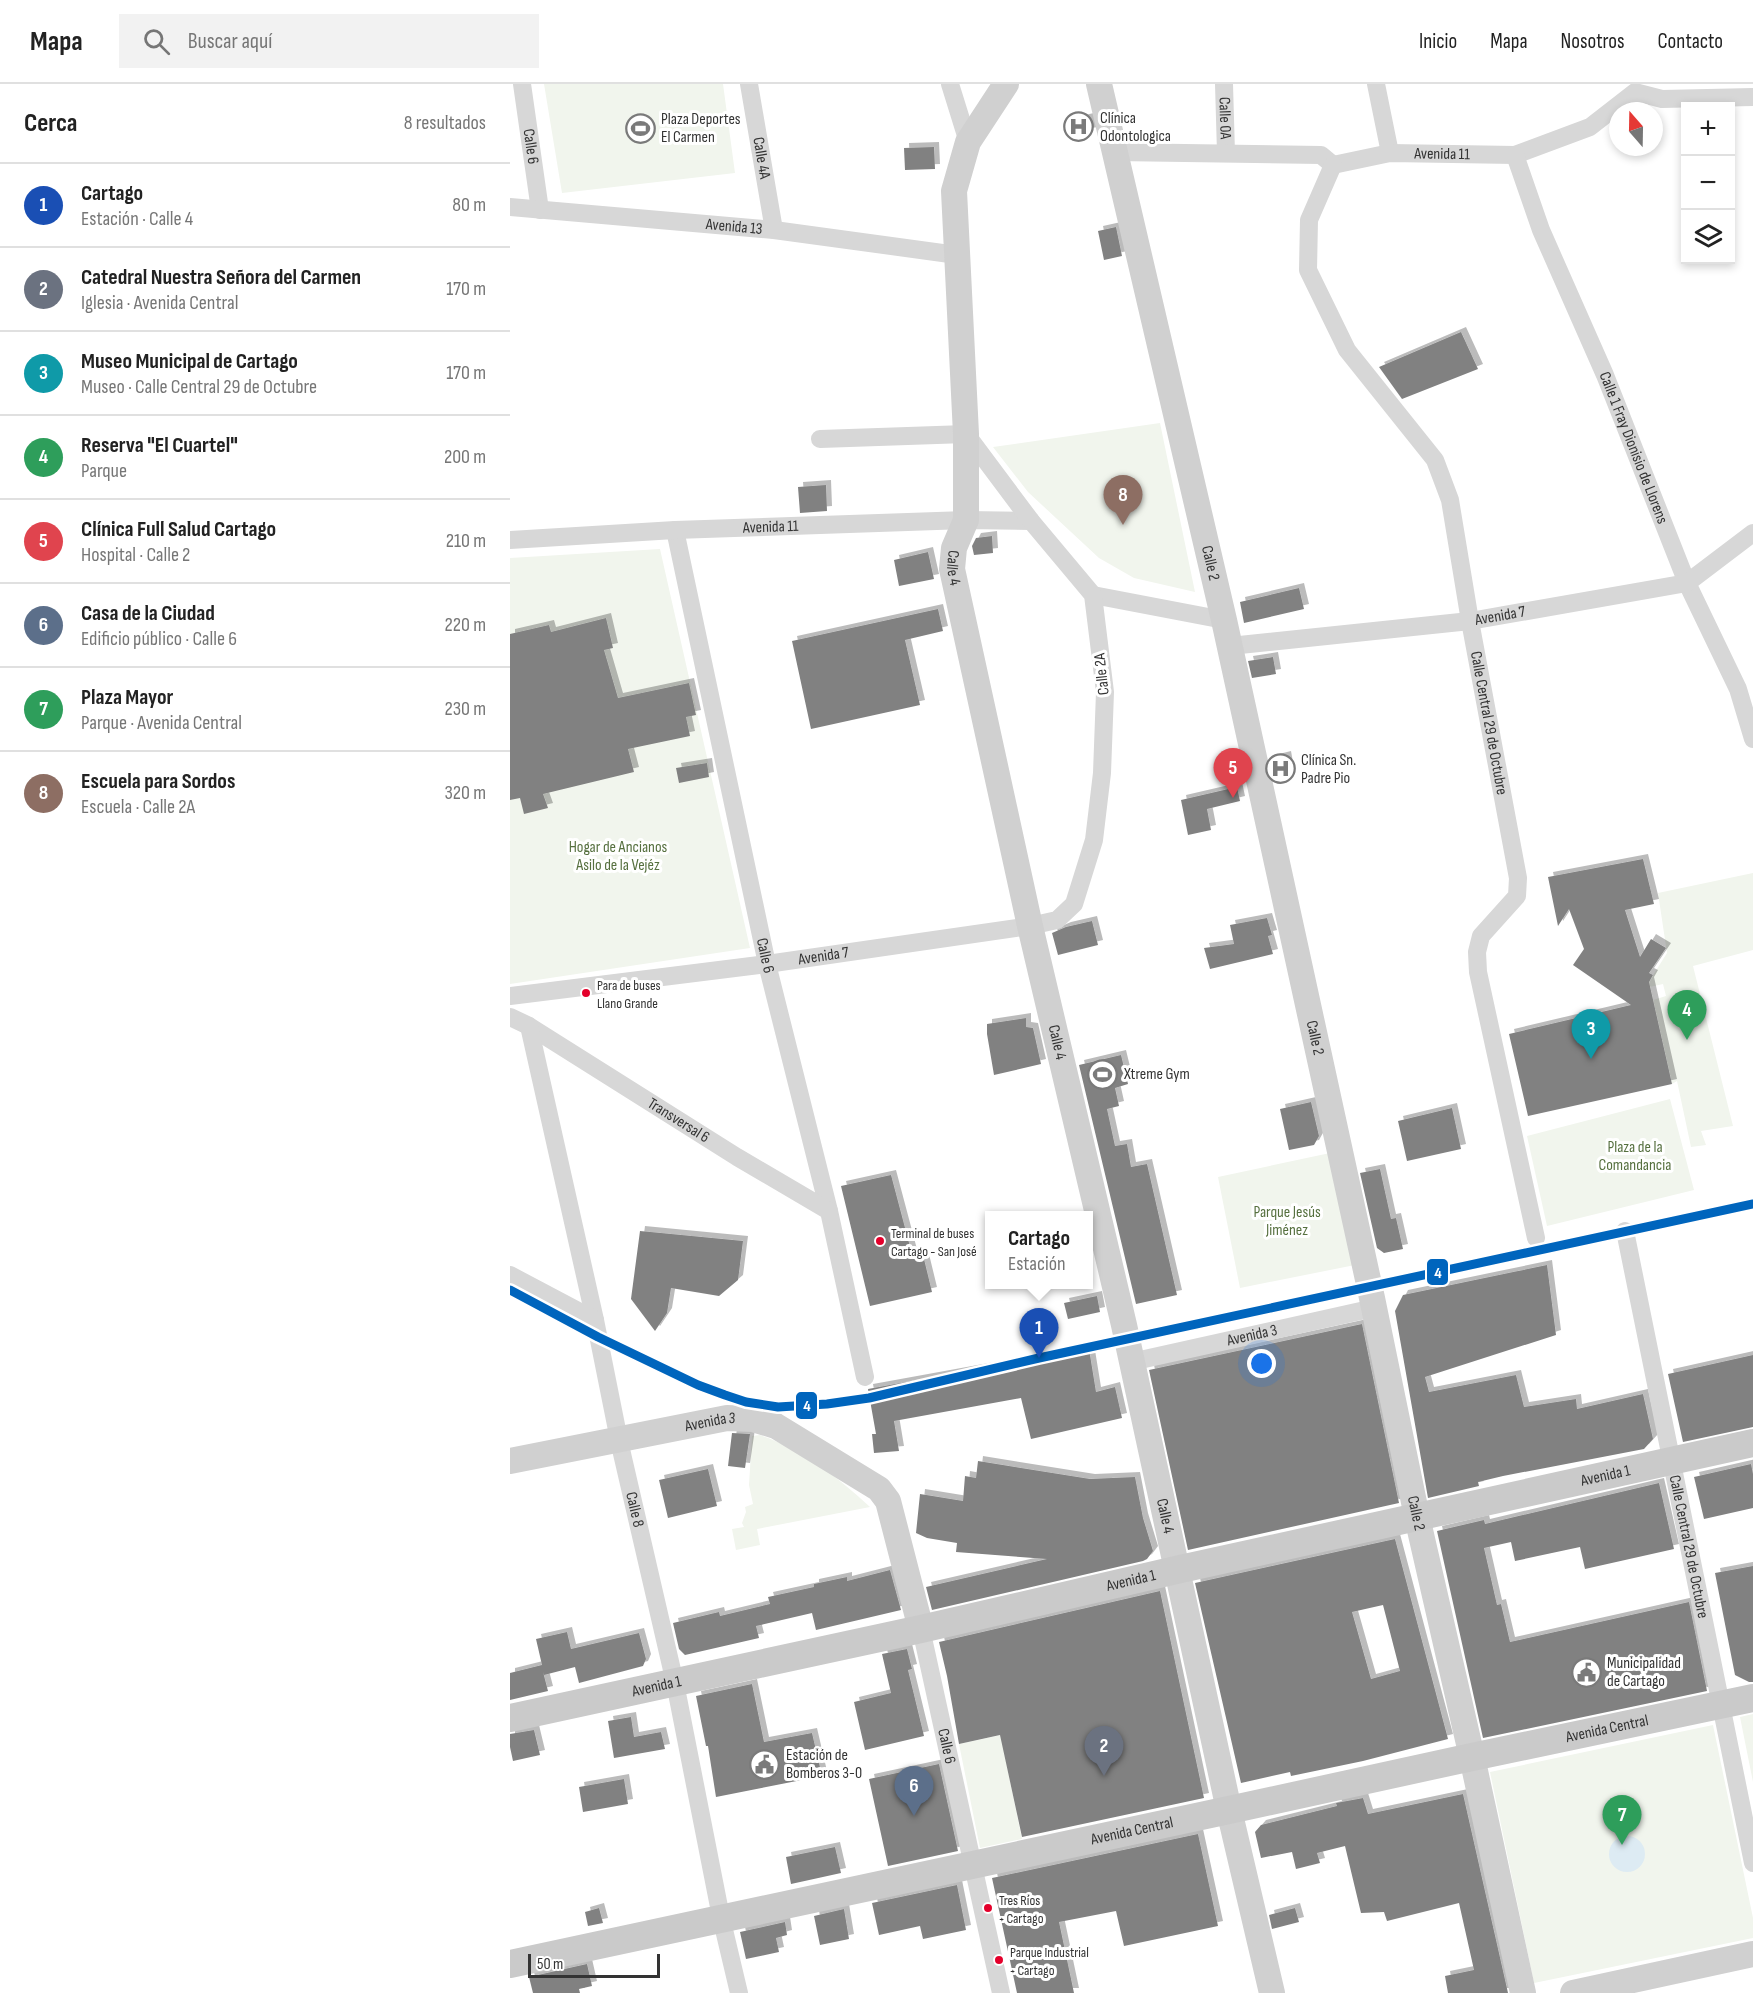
<!DOCTYPE html>
<html lang="es">
<meta charset="utf-8">
<style>
body{margin:0;font-family:"Sofia Sans Condensed",sans-serif;background:#f2f2f2;color:#222}
.controls{position:absolute;right:18px;top:18px;display:grid;overflow:hidden;border-radius:0px;box-shadow:0 3px 9px #0003}
.controls button{width:54px;height:54px;display:grid;place-items:center;padding:0;border:0;border-bottom:2px solid #e0e0e0;background:#fff;color:#222;font:30px sans-serif}
.compass{position:absolute;left:1099px;top:18px;width:54px;height:54px;border-radius:50%;background:#fff;box-shadow:0 3px 9px #0003;rotate:340deg}
.scale{position:absolute;left:18px;bottom:15px;width:132px;box-sizing:border-box;padding-left:6px;border:3px solid #333;border-top:0;font-size:16px;line-height:21px;white-space:nowrap;color:#333;-webkit-text-stroke:4px #fff;paint-order:stroke}
.you{position:absolute;left:752px;top:1280px;width:21px;height:21px;margin:-15px;border:4px solid #fff;border-radius:50%;background:#1a73e8;box-shadow:0 0 0 9px #1a73e833}
.badge{display:grid;place-items:center;width:39px;height:39px;border-radius:50%;background:#2563eb;color:#fff;font-size:20px;font-weight:700}
.pin{position:absolute;translate:-50% -50px;filter:drop-shadow(0 2px 3px #0008)}
.pin::after{content:'';position:absolute;top:32px;width:21px;height:18px;background:inherit;clip-path:polygon(0 0,100% 0,50% 100%)}
.popup{position:absolute;left:475px;top:1127px;width:108px;height:78px;box-sizing:border-box;display:grid;place-content:center;border-radius:0px;background:#fff;filter:drop-shadow(0 2px 4px #0005);font-size:20px;white-space:nowrap;color:#767676}
.popup b{font-size:22px;color:#222}
.popup::after{content:'';position:absolute;left:50%;top:100%;margin-left:-12px;border:12px solid transparent;border-top-color:#fff}
.list{margin:0;padding:0;list-style:none}
h2{display:flex;justify-content:space-between;align-items:center;height:78px;margin:0;padding:0 24px;font-size:26px}
h2 small{font-size:20px;font-weight:400;color:#767676}
.list li{display:grid;grid-template-columns:39px 1fr auto;gap:18px;align-items:center;box-sizing:border-box;height:84px;padding:0 24px;border-top:2px solid #e0e0e0}
.list b{display:block;font-size:22px;white-space:nowrap}
.list p{margin:0;font-size:20px;white-space:nowrap;color:#767676}
.list em{font-size:20px;font-style:normal;color:#767676}
.icon{flex:none;width:33px;height:33px;fill:none;stroke:currentColor;stroke-width:2;stroke-linecap:round;stroke-linejoin:round}
.map{position:relative;flex:none;width:1243px;height:1909px;overflow:hidden}
header{display:flex;align-items:center;gap:36px;box-sizing:border-box;height:84px;padding:0 30px;background:#fff;border-bottom:2px solid #e0e0e0}
header strong{font-size:28px}
nav{display:flex;gap:33px;margin-inline-start:auto;font-size:21px}
.search{width:420px;height:54px;background:#f2f2f2;display:flex;align-items:center;gap:15px;box-sizing:border-box;padding:0 21px;border-radius:0px;color:#767676;font-size:22px}
main{display:flex}
aside{flex:1;background:#fff}
.map>svg:first-child{display:block}
.green{fill:#f1f5ed}
.water{fill:#ddebf3}
.building{fill:#818181;fill-rule:evenodd;filter:url(#shadow)}
.lines{fill:none;stroke-linecap:round;stroke-linejoin:round}
.street{stroke:#d7d7d7;stroke-width:18}
.secondary{stroke:#d0d0d0;stroke-width:26}
.primary{stroke:#cacaca;stroke-width:28}
.rail-1-casing{stroke:#fff;stroke-width:14}
.rail-1{stroke:#0065bd;stroke-width:9}
.bus-dot{fill:#e4002b;stroke:#fff;stroke-width:2}
.labels{text-anchor:middle;dominant-baseline:central;stroke-width:6;stroke-linejoin:round;paint-order:stroke}
.bus-label{font-size:14px;fill:#333;stroke:#fff;text-anchor:start}
.poi-label{font-size:16px;fill:#333;stroke:#fff;text-anchor:start}
.street-label{font-size:16px;fill:#333;stroke:#fff}
.park-label{font-size:16px;fill:#56703f;stroke:#fff}
.line-badge{stroke:#fff;stroke-width:2}
.badge-label{font-size:16px;text-anchor:middle;font-weight:bold;fill:#fff}
</style>
<header>
<strong>Mapa</strong>
<div class="search"><svg class="icon" aria-label="search" viewBox="0 0 24 24"><circle cx="10" cy="10" r="6"/><path d="M15 15l6 6"/></svg>Buscar aquí</div>
<nav><a>Inicio</a><a>Mapa</a><a>Nosotros</a><a>Contacto</a></nav>
</header>
<main>
<aside>
<h2>Cerca<small>8 resultados</small></h2>
<ul class="list">
<li><span class="badge" style="background:#1a4fb4">1</span><div><b>Cartago</b><p>Estación · Calle 4</p></div><em>80 m</em></li>
<li><span class="badge" style="background:#6b7280">2</span><div><b>Catedral Nuestra Señora del Carmen</b><p>Iglesia · Avenida Central</p></div><em>170 m</em></li>
<li><span class="badge" style="background:#0f9aa8">3</span><div><b>Museo Municipal de Cartago</b><p>Museo · Calle Central 29 de Octubre</p></div><em>170 m</em></li>
<li><span class="badge" style="background:#2e9e5b">4</span><div><b>Reserva &quot;El Cuartel&quot;</b><p>Parque</p></div><em>200 m</em></li>
<li><span class="badge" style="background:#e0444e">5</span><div><b>Clínica Full Salud Cartago</b><p>Hospital · Calle 2</p></div><em>210 m</em></li>
<li><span class="badge" style="background:#5c6f8a">6</span><div><b>Casa de la Ciudad</b><p>Edificio público · Calle 6</p></div><em>220 m</em></li>
<li><span class="badge" style="background:#2e9e5b">7</span><div><b>Plaza Mayor</b><p>Parque · Avenida Central</p></div><em>230 m</em></li>
<li><span class="badge" style="background:#8d6e63">8</span><div><b>Escuela para Sordos</b><p>Escuela · Calle 2A</p></div><em>320 m</em></li>
</ul>
</aside>
<div class="map">
<svg width="1243" height="1909" viewBox="0 0 1243 1909">
<defs>
<filter id="shadow"><feDropShadow dx="5" dy="-5" stdDeviation="0" flood-color="#0004"/></filter>
</defs>
<rect width="100%" height="100%" fill="#fff"/>
<path class="green" d="M34 0H213L225 89 52 109Z
M650 339 685 508 624 494 589 474 518 408 483 363Z
M150 465 240 864 0 900V474Z
M1243 789V866L1183 882 1223 1042 1191 1047 1196 1061 1181 1063 1167 997 1162 1000 1143 916 1156 912 1153 900 1135 904 1157 869 1148 809Z
M1160 1015 1184 1106 1037 1142 1017 1052Z
M820 1069 845 1181 730 1204 708 1093Z
M250 1351C291 1365 328 1393 360 1423L247 1445 250 1461 226 1466 222 1445 234 1443 232 1439 236 1428 235 1423 243 1420 239 1401 242 1352Z
M1243 1630V1698L1230 1633Z
M573 1633 494 1668 512 1755 470 1764 449 1660Z
M1203 1641 1243 1834V1854L1024 1899 980 1688Z"/>
<path class="water" d="M1099 1770a18 18 0 1 1 36 0a18 18 0 1 1-36 0Z"/>
<path class="building" d="M579 34 582 48 558 53 556 39Z
M424 63 425 85 395 86 394 64Z
M606 143 612 172 594 176 588 147Z
M951 248 968 285 892 315 869 283Z
M316 401 317 427 290 429 288 403Z
M482 452 483 469 464 471 462 462 466 454Z
M418 468 424 495 389 502 384 476Z
M789 504 794 525 734 539 730 518Z
M428 525 433 547 395 556 410 621 301 645 282 557Z
M96 534 103 564 94 566 108 614 179 599 186 631 176 633 180 652 118 665 124 688 33 710 38 724 14 730 10 714 0 716V550L39 541 41 548Z
M763 573 766 590 742 594 738 577Z
M776 672 780 694 765 697 760 676Z
M197 679 199 693 169 699 166 684Z
M727 703 730 717 697 725 701 746 678 751 671 716Z
M1133 775 1144 820 1115 826 1130 873 1141 855 1156 864 1139 889 1143 891 1139 898 1162 1000 1018 1032 999 950 1121 921 1063 881 1074 865 1059 825 1048 842 1038 793Z
M757 834 762 851 758 852 763 870 700 885 694 864 724 860 720 841Z
M582 837 588 861 548 871 542 849 556 843Z
M516 934V943L523 944 531 980 484 991 477 950V940Z
M611 971 618 1000 605 1004 609 1022 597 1025 605 1062 617 1060 621 1083 637 1080 667 1211 626 1220 569 981Z
M801 1018 809 1052 804 1061 779 1066 770 1025Z
M942 1024 951 1065 897 1077 888 1037Z
M870 1085 881 1135 886 1134 893 1165 874 1169 867 1164 850 1089Z
M381 1091 403 1174 413 1171 422 1208 360 1222 331 1102Z
M130 1147 233 1157 228 1196 209 1212 161 1204 157 1229 145 1247 121 1215Z
M1037 1181 1046 1251 915 1293 919 1308 1006 1291 1014 1323 1066 1315 1067 1325 1133 1310 1143 1355 1134 1365 993 1392 968 1398 969 1402 918 1414 885 1227 893 1211Z
M587 1212 590 1228 558 1235 554 1219Z
M852 1240 889 1419 678 1466 639 1286Z
M579 1265 586 1308 605 1303 612 1334 521 1355 511 1314 384 1337 389 1367 364 1369 362 1350H366L358 1305Z
M1243 1271V1343L1173 1358 1158 1290Z
M222 1349 240 1350 235 1384 218 1382Z
M468 1377 580 1395 625 1393 633 1434 643 1467 637 1475 633 1477 422 1526 416 1503 537 1475 446 1468 447 1459 417 1454 406 1449 410 1410 453 1417 455 1392 466 1394Z
M1241 1380 1243 1390V1424L1194 1435 1184 1393Z
M198 1385 207 1422 158 1434 149 1396Z
M1149 1399 1164 1465 1075 1485 1070 1463 1005 1477 1001 1458 974 1464 987 1521 991 1520 1000 1558 1179 1518 1197 1607 973 1654 927 1447 974 1436 975 1440Z
M885 1455 938 1655 853 1677 781 1692 780 1688 731 1699 685 1499ZM873 1521 890 1587 861 1595 842 1528Z
M1243 1482V1598H1239L1225 1591 1205 1489Z
M380 1486 391 1526 306 1546 302 1529 246 1542 249 1554 175 1571 169 1565 163 1539 209 1528 210 1532 260 1520 258 1513 304 1503V1500L337 1493V1497Z
M650 1507 694 1714 512 1753 490 1651 449 1660 437 1592 429 1558Z
M57 1548 61 1565 129 1549 136 1575 133 1582 69 1599 65 1583 34 1591 33 1588 38 1607 0 1616V1589L32 1581 26 1555Z
M397 1565 402 1585 398 1586 414 1652 355 1666 344 1618 381 1609 372 1570Z
M242 1600 254 1658 302 1649 312 1692 206 1713 198 1662H196L186 1612Z
M121 1633 124 1653 151 1648 155 1665 104 1674 98 1637Z
M24 1646 30 1671 3 1677 0 1663V1650Z
M429 1680 448 1767 378 1782 359 1695Z
M114 1695 118 1720 73 1728 69 1703Z
M953 1710 998 1909H938L935 1892 964 1886 949 1819 877 1837 874 1828 851 1829 835 1762 807 1769 810 1779 786 1785 782 1768 751 1774 745 1748 751 1741 827 1722 826 1719 848 1715 853 1714 858 1730Z
M688 1750 708 1842 614 1862 606 1827 549 1838 564 1909H507L482 1794Z
M325 1763 331 1789 281 1800 276 1773Z
M447 1801 456 1846 413 1855 410 1842 369 1851 362 1819Z
M89 1824 93 1839 78 1842 75 1828Z
M785 1824 789 1838 762 1845 759 1831Z
M334 1825 339 1855 310 1861 304 1832Z
M275 1838 277 1851 266 1854 269 1868 236 1875 230 1848Z
M77 1880 82 1902 69 1905 70 1909H23L19 1893Z"/>
<g class="lines">
<g class="street">
<path id="s1" d="M12 0 30 126"/>
<path id="s2" d="M239 0 264 146"/>
<path d="M440 0 458 58"/>
<path id="s3" d="M714 0 716 69"/>
<path d="M866 0 880 69"/>
<path id="s4" d="M605 68 811 71 823 81 880 69 1005 71 1080 43 1125 8 1152 15 1243 13"/>
<path id="s5" d="M1005 71 1031 146 1095 291 1177 499 1228 605 1243 655"/>
<path id="s6" d="M823 81 799 136 798 186 837 266 925 376 940 416 960 537 1008 794 1007 812 971 852 967 868 968 888 1026 1154"/>
<path id="s7" d="M0 123 264 146 447 171"/>
<path id="s8" d="M165 446 257 880 319 1127 355 1293"/>
<path id="s9" d="M0 456 165 446 456 436 521 437"/>
<path d="M583 511 714 536"/>
<path id="s10" d="M720 562 960 537 1177 499 1243 449"/>
<path id="s11" d="M0 912 257 880 520 842 547 836 564 820 584 756 592 689 595 608 583 511 521 437 456 350 310 355"/>
<path id="s12" d="M0 933 19 942 227 1073 319 1127"/>
<path id="s13" d="M19 942 85 1236 110 1361 165 1599 211 1833 229 1909"/>
<path id="s14" d="M1115 1147 1243 1779"/>
<path d="M0 1191 85 1236"/>
<path id="s15" d="M621 1278 864 1224"/>
<path id="s16" d="M411 1545 491 1909"/>
</g>
<g class="secondary">
<path id="s17" d="M496 0 458 58 444 107 456 350V436L444 464 442 485 520 842 614 1241 719 1726 762 1909"/>
<path id="s18" d="M589 0 714 536 862 1214 907 1433 962 1673 1013 1909"/>
<path id="s19" d="M0 1377 217 1334 243 1335 266 1342 369 1405 378 1417 411 1545"/>
<path d="M1063 1909 1243 1870"/>
</g>
<g class="primary">
<path id="s20" d="M0 1634 411 1545 666 1486 1243 1359"/>
<path id="s21" d="M0 1880 719 1726 962 1673 1243 1614"/>
</g>
<defs>
<path id="rail-1" d="M0 1206 88 1253 188 1301 215 1311 236 1318 268 1323 317 1320 359 1314 529 1274 1243 1120"/>
</defs>
<use href="#rail-1" class="rail-1-casing"/>
<use href="#rail-1" class="rail-1"/>
</g>
<defs>
<symbol id="hospital-ring" viewBox="-11 -11 22 22"><circle r="9.5" fill="#fff" stroke="#7a7a7a" stroke-width="1.5"/><path d="M-5-5h3v3.5h4V-5h3V5h-3V1.5h-4V5h-3Z" fill="#7a7a7a"/></symbol>
<symbol id="stadium-ring" viewBox="-11 -11 22 22"><circle r="9.5" fill="#fff" stroke="#7a7a7a" stroke-width="1.5"/><path d="M0-5a6.5 5 0 1 0 0 10a6.5 5 0 1 0 0-10ZM-3.5-1.8h7v3.6h-7Z" fill="#7a7a7a"/></symbol>
<symbol id="civic-ring" viewBox="-11 -11 22 22"><circle r="9.5" fill="#fff" stroke="#7a7a7a" stroke-width="1.5"/><path d="M-.6-6.5H3V-4.5H.6V-3L4-1V1h2V6H-6V1h2V-1L-.6-3ZM-1.2 2.5V6h2.4V2.5Z" fill="#7a7a7a"/></symbol>
</defs>
<g fill-rule="evenodd">
<use href="#hospital-ring" x="552" y="26" width="33" height="33"/>
<use href="#stadium-ring" x="114" y="28" width="33" height="33"/>
<use href="#hospital-ring" x="754" y="668" width="33" height="33"/>
<use href="#stadium-ring" x="576" y="974" width="33" height="33"/>
<use href="#civic-ring" x="1060" y="1572" width="33" height="33"/>
<use href="#civic-ring" x="238" y="1664" width="33" height="33"/>
</g>
<g class="bus-dot">
<circle cx="76" cy="909" r="5"/>
<circle cx="370" cy="1157" r="5"/>
<circle cx="478" cy="1824" r="5"/>
<circle cx="489" cy="1876" r="5"/>
</g>
<g class="labels">
<g class="bus-label">
<text x="87" y="901">Para de buses<tspan x="87" dy="18">Llano Grande</tspan></text>
<text x="381" y="1149">Terminal de buses<tspan x="381" dy="18">Cartago - San José</tspan></text>
<text x="489" y="1816">Tres Ríos<tspan x="489" dy="18">- Cartago</tspan></text>
<text x="500" y="1868">Parque Industrial<tspan x="500" dy="18">- Cartago</tspan></text>
</g>
<g class="poi-label">
<text x="590" y="34">Clínica<tspan x="590" dy="18">Odontologica</tspan></text>
<text x="151" y="35">Plaza Deportes<tspan x="151" dy="18">El Carmen</tspan></text>
<text x="791" y="676">Clínica Sn.<tspan x="791" dy="18">Padre Pio</tspan></text>
<text x="614" y="990">Xtreme Gym</text>
<text x="1097" y="1579">Municipalidad<tspan x="1097" dy="18">de Cartago</tspan></text>
<text x="276" y="1671">Estación de<tspan x="276" dy="18">Bomberos 3-0</tspan></text>
</g>
<g class="street-label">
<text stroke="none"><textPath href="#s3" startOffset="34">Calle 0A</textPath></text>
<text stroke="none"><textPath href="#s1" startOffset="63">Calle 6</textPath></text>
<text stroke="none"><textPath href="#s4" startOffset="332">Avenida 11</textPath></text>
<text stroke="none"><textPath href="#s2" startOffset="75">Calle 4A</textPath></text>
<text stroke="none"><textPath href="#s7" startOffset="225">Avenida 13</textPath></text>
<text stroke="none"><textPath href="#s5" startOffset="316">Calle 1 Fray Dionisio de Llorens</textPath></text>
<text stroke="none"><textPath href="#s9" startOffset="261">Avenida 11</textPath></text>
<text stroke="none"><textPath href="#s18" startOffset="492">Calle 2</textPath></text>
<text stroke="none"><textPath href="#s17" startOffset="500">Calle 4</textPath></text>
<text stroke="none"><textPath href="#s10" startOffset="272">Avenida 7</textPath></text>
<text transform="translate(592 590) rotate(-96)">Calle 2A</text>
<text stroke="none"><textPath href="#s6" startOffset="609">Calle Central 29 de Octubre</textPath></text>
<text stroke="none"><textPath href="#s8" startOffset="435">Calle 6</textPath></text>
<text stroke="none"><textPath href="#s11" startOffset="316">Avenida 7</textPath></text>
<text stroke="none"><textPath href="#s18" startOffset="978">Calle 2</textPath></text>
<text stroke="none"><textPath href="#s17" startOffset="986">Calle 4</textPath></text>
<text stroke="none"><textPath href="#s12" startOffset="198">Transversal 6</textPath></text>
<text stroke="none"><textPath href="#s15" startOffset="124">Avenida 3</textPath></text>
<text stroke="none"><textPath href="#s19" startOffset="204">Avenida 3</textPath></text>
<text stroke="none"><textPath href="#s20" startOffset="1122">Avenida 1</textPath></text>
<text stroke="none"><textPath href="#s13" startOffset="495">Calle 8</textPath></text>
<text stroke="none"><textPath href="#s18" startOffset="1464">Calle 2</textPath></text>
<text stroke="none"><textPath href="#s17" startOffset="1472">Calle 4</textPath></text>
<text stroke="none"><textPath href="#s14" startOffset="322">Calle Central 29 de Octubre</textPath></text>
<text stroke="none"><textPath href="#s20" startOffset="636">Avenida 1</textPath></text>
<text stroke="none"><textPath href="#s20" startOffset="150">Avenida 1</textPath></text>
<text stroke="none"><textPath href="#s21" startOffset="1122">Avenida Central</textPath></text>
<text stroke="none"><textPath href="#s16" startOffset="120">Calle 6</textPath></text>
<text stroke="none"><textPath href="#s21" startOffset="636">Avenida Central</textPath></text>
</g>
<g class="park-label">
<text x="108" y="763">Hogar de Ancianos<tspan x="108" dy="18">Asilo de la Vejéz</tspan></text>
<text x="1125" y="1063">Plaza de la<tspan x="1125" dy="18">Comandancia</tspan></text>
<text x="777" y="1128">Parque Jesús<tspan x="777" dy="18">Jiménez</tspan></text>
</g>
</g>
<g class="line-badge">
<rect x="916" y="1174" width="23" height="28" rx="6" fill="#0065bd"/>
<rect x="285" y="1307" width="23" height="29" rx="6" fill="#0065bd"/>
</g>
<g class="badge-label">
<text x="928" y="1194">4</text>
<text x="297" y="1327">4</text>
</g>
</svg>
<div class="controls">
<button>+</button>
<button>−</button>
<button><svg class="icon" aria-label="layers" viewBox="0 0 24 24"><path d="M12 4l9 5-9 5-9-5zM3 14l9 5 9-5"/></svg></button>
</div>
<svg class="compass" viewBox="-18 -18 36 36"><path d="M0-13l5 13h-10z" fill="#e53935"/><path d="M0 13l5-13h-10z" fill="#767676"/></svg>
<div class="scale">50 m</div>
<div class="you"></div>
<div class="pin badge" style="left:529px;top:1274px;background:#1a4fb4">1</div>
<div class="popup"><b>Cartago</b>Estación</div>
<div class="pin badge" style="left:594px;top:1692px;background:#6b7280">2</div>
<div class="pin badge" style="left:1081px;top:975px;background:#0f9aa8">3</div>
<div class="pin badge" style="left:1177px;top:956px;background:#2e9e5b">4</div>
<div class="pin badge" style="left:723px;top:714px;background:#e0444e">5</div>
<div class="pin badge" style="left:404px;top:1732px;background:#5c6f8a">6</div>
<div class="pin badge" style="left:1112px;top:1761px;background:#2e9e5b">7</div>
<div class="pin badge" style="left:613px;top:441px;background:#8d6e63">8</div>
</div>
</main>
